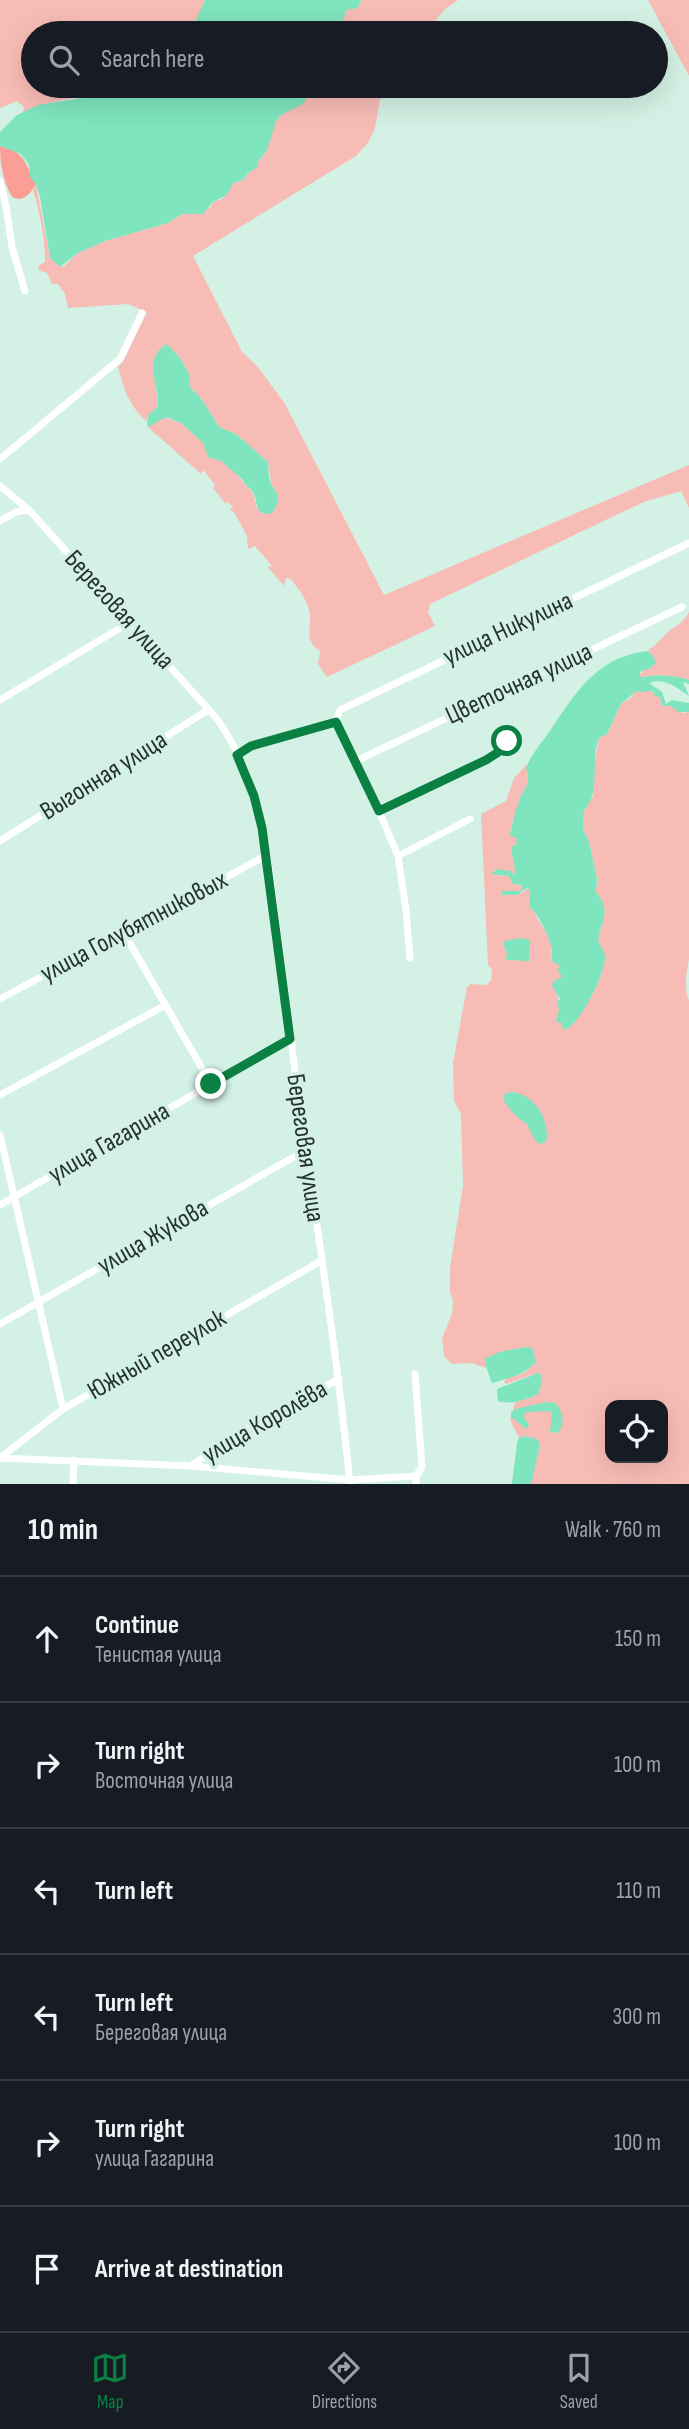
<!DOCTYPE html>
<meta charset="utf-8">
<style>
body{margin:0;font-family:"Sofia Sans Condensed",sans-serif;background:#20242c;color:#f1f3f6}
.controls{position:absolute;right:21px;bottom:21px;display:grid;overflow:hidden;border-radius:14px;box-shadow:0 7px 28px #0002}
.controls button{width:63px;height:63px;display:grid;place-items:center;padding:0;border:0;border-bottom:2px solid #363941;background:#171b24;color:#f1f3f6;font:35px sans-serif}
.stop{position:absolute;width:21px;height:21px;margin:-16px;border:5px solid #0b8043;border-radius:50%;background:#fff}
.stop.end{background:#0b8043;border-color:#fff;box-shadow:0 2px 7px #0008}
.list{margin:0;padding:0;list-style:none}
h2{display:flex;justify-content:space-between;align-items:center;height:91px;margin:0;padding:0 28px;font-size:30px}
h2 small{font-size:23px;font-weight:400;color:#9ea1a6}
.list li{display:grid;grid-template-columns:46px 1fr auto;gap:21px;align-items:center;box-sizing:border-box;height:126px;padding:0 28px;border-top:2px solid #363941}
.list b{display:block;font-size:26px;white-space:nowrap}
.list p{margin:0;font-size:23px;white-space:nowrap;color:#9ea1a6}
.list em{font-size:23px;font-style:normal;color:#9ea1a6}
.icon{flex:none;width:38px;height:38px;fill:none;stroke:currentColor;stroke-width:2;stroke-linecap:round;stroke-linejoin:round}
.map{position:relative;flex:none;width:689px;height:1484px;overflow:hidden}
.search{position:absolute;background:#171b24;box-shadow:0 7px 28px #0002;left:21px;right:21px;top:21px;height:77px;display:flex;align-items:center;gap:18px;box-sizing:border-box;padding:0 24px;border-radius:38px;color:#9ea1a6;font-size:26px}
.sheet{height:847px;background:#171b24}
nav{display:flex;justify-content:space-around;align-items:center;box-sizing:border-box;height:98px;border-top:2px solid #363941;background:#171b24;font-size:19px;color:#9ea1a6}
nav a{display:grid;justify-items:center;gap:4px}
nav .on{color:#0b8043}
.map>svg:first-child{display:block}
.green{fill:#f8bcb6;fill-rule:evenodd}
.forest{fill:#fb9e96}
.water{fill:#7ee5be}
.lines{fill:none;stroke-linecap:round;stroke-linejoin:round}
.minor{stroke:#fff;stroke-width:7}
.route{stroke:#0b8043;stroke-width:9}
.labels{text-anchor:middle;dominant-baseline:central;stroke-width:7;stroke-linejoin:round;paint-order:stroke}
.street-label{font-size:26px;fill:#26322d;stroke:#d3f1e4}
</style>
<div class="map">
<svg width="689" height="1484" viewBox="0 0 689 1484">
<rect width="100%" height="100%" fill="#d3f1e4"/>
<path class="green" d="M0 0H205L190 33H33V86H126C93 99 55 96 23 113L24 107 17 101 0 108Z
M361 0H458L444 10 425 33H338L346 9H355L359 6Z
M648 0H689V76Z
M314 86H389L380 100 375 128 368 143 356 156 193 256 242 352 258 367 285 404 384 595 689 465V508L681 491 644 502 614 516 430 604 428 612 435 626 327 677 318 664 320 651C304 641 311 630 310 615 309 601 298 589 291 579L286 578 284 586 268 567 272 566 255 546 248 549 247 536 234 512 230 510 233 507 227 501 226 504 213 488 215 485 203 470 201 474 148 427 164 417 181 423 231 468 253 493 257 508 266 514 275 510 268 462 236 434 219 427 201 398 190 387 181 359 176 353 154 371 158 406 148 416 146 421C130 407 123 388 118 367L124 360 147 312 128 304 68 308 65 294 58 284H52L47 273 39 270 38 266 45 262C45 238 40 213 33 190L36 184 50 258 63 267 78 253 105 241 168 223 182 214 210 208 213 202 222 199 233 183 243 180 258 160 262 158 276 121 281 115 302 104Z
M689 612V680C672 674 657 675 640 677L638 675 644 671 650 652 647 651C657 645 664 635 673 628 681 623 684 621 689 612Z
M650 690 660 697 662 706H671L683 713 689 712V959C686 972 684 989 689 1001V1484H530L537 1453 525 1436 519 1438 510 1420 515 1402 533 1397 538 1373 506 1384 504 1382 506 1379 524 1373 536 1362 485 1360 486 1368 472 1363 452 1364 444 1356 442 1339 452 1313 453 1301 450 1292V1267L463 1186 461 1114 454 1101 453 1063 467 987 471 984 487 985 491 980 492 969 488 965 481 814 506 801 514 778 527 764C526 772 530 778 527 786 521 803 512 816 510 834L517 839 516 845 512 846 511 849 516 876 513 873 494 875 509 876 512 882 522 885 521 891 506 892 511 895 522 893 528 888 530 890 529 907 535 910V914C542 927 556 943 550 958L559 965 563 977 554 981C559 996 558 1007 560 1022L569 1028C583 1012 606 978 604 956 604 950 600 947 598 941 601 921 612 911 596 892L597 879 589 842 583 828 584 810 593 796V770L599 738 607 734 621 704 632 697 634 692ZM610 1405H663V1458H610Z"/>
<path class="forest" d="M0 146C27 152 25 165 36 184 30 194 23 203 12 197 3 181 0 165 0 146Z"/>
<path class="water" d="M205 0H361L359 6 355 9H347L338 33H190Z
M126 86H314L303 104 281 115 276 121 267 150 257 163 258 167 248 173 243 180 233 183 227 195 213 202 203 214H182L168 223 105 241 78 253 60 267 50 258 40 197 36 184 30 177 29 165 21 154 0 146V132L17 115 38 105 88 97Z
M167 344 181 359 189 374 190 387 201 398 219 427 236 434 268 462C269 469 268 478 271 484 274 490 278 491 278 498 278 507 271 519 261 512 256 509 257 502 255 497 253 489 245 486 243 480L221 461 208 457 203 443 181 423 166 417 148 427 147 424 148 416 158 406C159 384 142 358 167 344Z
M647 651 652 654 656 663 650 668 640 672V677C657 675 672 674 689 680V684L683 682 689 696C677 687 663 677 649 683L662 692 666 704 672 700 689 703V712H678L671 706H662L660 697 655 696 653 691 635 692 621 704 607 734 599 738C590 759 601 795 584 810L583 828 589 842 597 879 596 892C612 911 601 921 598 941 600 946 604 950 605 956 606 973 581 1023 565 1030L562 1027V1023L556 1022 559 1009 557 1001 560 999 552 986 554 981 562 977 558 971 559 965 551 961C551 957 552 954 552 950 551 940 537 911 529 907L530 890 527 888 517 895H502V891H521L522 885 513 884 509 876 491 874 497 869 510 871 516 875 511 849 512 846 516 845 517 839 510 835C512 823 515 812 519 801 524 786 532 786 526 768 531 755 541 744 549 732 575 694 596 657 647 651Z
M521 938 530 940 529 961 506 960 507 953 503 944 505 941Z
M510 1092C533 1092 551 1120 546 1142L540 1144 534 1139 527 1124C519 1120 506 1107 503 1098L505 1094Z
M526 1347 532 1348 536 1362C524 1375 510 1378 492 1383L485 1364 486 1358 499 1352Z
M538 1373 541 1374 542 1382 538 1394C527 1400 509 1405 498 1401L497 1389Z
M546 1402 555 1403C563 1410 566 1426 557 1433L550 1432 552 1415 550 1411 525 1412 524 1417 529 1425 526 1429 511 1417V1413L515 1409Z
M525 1436 537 1439 540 1444 532 1481 530 1484H512L517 1443 519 1438Z"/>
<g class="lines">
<path class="minor" d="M0 181 6 206 12 247 25 291
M0 459 120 359 142 313
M0 486 29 510 217 719C256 773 266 841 274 905 281 958 287 1010 294 1063 313 1203 336 1343 350 1484
M0 521 16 512 28 510
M0 700 130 622
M336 722 340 710 689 543
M336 722 379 811 398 856 406 910 410 958
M237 755 251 746 336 722
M356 761 682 607
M379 811 486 760 497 753 507 742
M0 841 208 710
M398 856 470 819
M124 933 211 1084
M0 999 267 855
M0 1095 164 1006
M0 1135 63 1409
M0 1205 290 1039
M0 1324 306 1150
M415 1374 422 1467 416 1476V1484
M0 1458 191 1466 350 1480 416 1476
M0 1458 63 1409 321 1261
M192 1465 259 1421 339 1379
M73 1484 74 1460"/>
</g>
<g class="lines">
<path class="route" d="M211 1084 290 1039 262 828 254 796 237 755 251 746 336 722 379 811 486 760 497 753 507 741"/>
</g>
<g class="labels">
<g class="street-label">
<text transform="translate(119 610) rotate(48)">Береговая улица</text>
<text transform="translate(508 629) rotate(-25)">улица Никулина</text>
<text transform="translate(519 684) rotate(-25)">Цветочная улица</text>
<text transform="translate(104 776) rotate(-32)">Выгонная улица</text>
<text transform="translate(134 927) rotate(-28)">улица Голубятниковых</text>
<text transform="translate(109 1143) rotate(-30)">улица Гагарина</text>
<text transform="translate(305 1148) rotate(82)">Береговая улица</text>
<text transform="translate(153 1237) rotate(-30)">улица Жукова</text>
<text transform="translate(157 1355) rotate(-30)">Южный переулок</text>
<text transform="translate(265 1422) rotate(-30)">улица Королёва</text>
</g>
</g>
</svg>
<div class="controls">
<button><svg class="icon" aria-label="locate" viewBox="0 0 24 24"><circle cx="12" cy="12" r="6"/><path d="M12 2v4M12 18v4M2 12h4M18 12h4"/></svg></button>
</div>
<div class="stop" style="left:507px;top:741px"></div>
<div class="stop end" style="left:211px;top:1084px"></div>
<div class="search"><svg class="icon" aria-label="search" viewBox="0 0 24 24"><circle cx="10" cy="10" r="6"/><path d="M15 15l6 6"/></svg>Search here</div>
</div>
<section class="sheet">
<h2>10 min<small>Walk · 760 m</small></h2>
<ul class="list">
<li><svg class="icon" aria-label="ahead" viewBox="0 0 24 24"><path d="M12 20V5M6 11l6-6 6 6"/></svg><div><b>Continue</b><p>Тенистая улица</p></div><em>150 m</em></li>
<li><svg class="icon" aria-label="right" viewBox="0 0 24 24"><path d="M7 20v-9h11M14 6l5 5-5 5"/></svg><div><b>Turn right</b><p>Восточная улица</p></div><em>100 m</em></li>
<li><svg class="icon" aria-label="left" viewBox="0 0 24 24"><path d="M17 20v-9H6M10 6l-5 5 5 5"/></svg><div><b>Turn left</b></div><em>110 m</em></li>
<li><svg class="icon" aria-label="left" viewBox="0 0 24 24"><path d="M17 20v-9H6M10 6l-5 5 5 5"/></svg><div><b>Turn left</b><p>Береговая улица</p></div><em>300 m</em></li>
<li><svg class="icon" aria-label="right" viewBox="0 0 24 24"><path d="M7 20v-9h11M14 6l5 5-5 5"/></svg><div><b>Turn right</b><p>улица Гагарина</p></div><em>100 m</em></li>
<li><svg class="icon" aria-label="arrive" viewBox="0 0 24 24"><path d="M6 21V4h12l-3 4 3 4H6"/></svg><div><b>Arrive at destination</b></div></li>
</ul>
</section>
<nav>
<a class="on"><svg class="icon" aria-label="map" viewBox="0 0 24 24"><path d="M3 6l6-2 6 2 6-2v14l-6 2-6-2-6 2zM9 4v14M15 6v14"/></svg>Map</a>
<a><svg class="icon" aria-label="directions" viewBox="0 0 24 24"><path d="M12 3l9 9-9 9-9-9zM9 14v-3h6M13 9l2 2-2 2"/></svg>Directions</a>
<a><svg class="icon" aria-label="saved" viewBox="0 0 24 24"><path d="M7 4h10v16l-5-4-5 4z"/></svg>Saved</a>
</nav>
